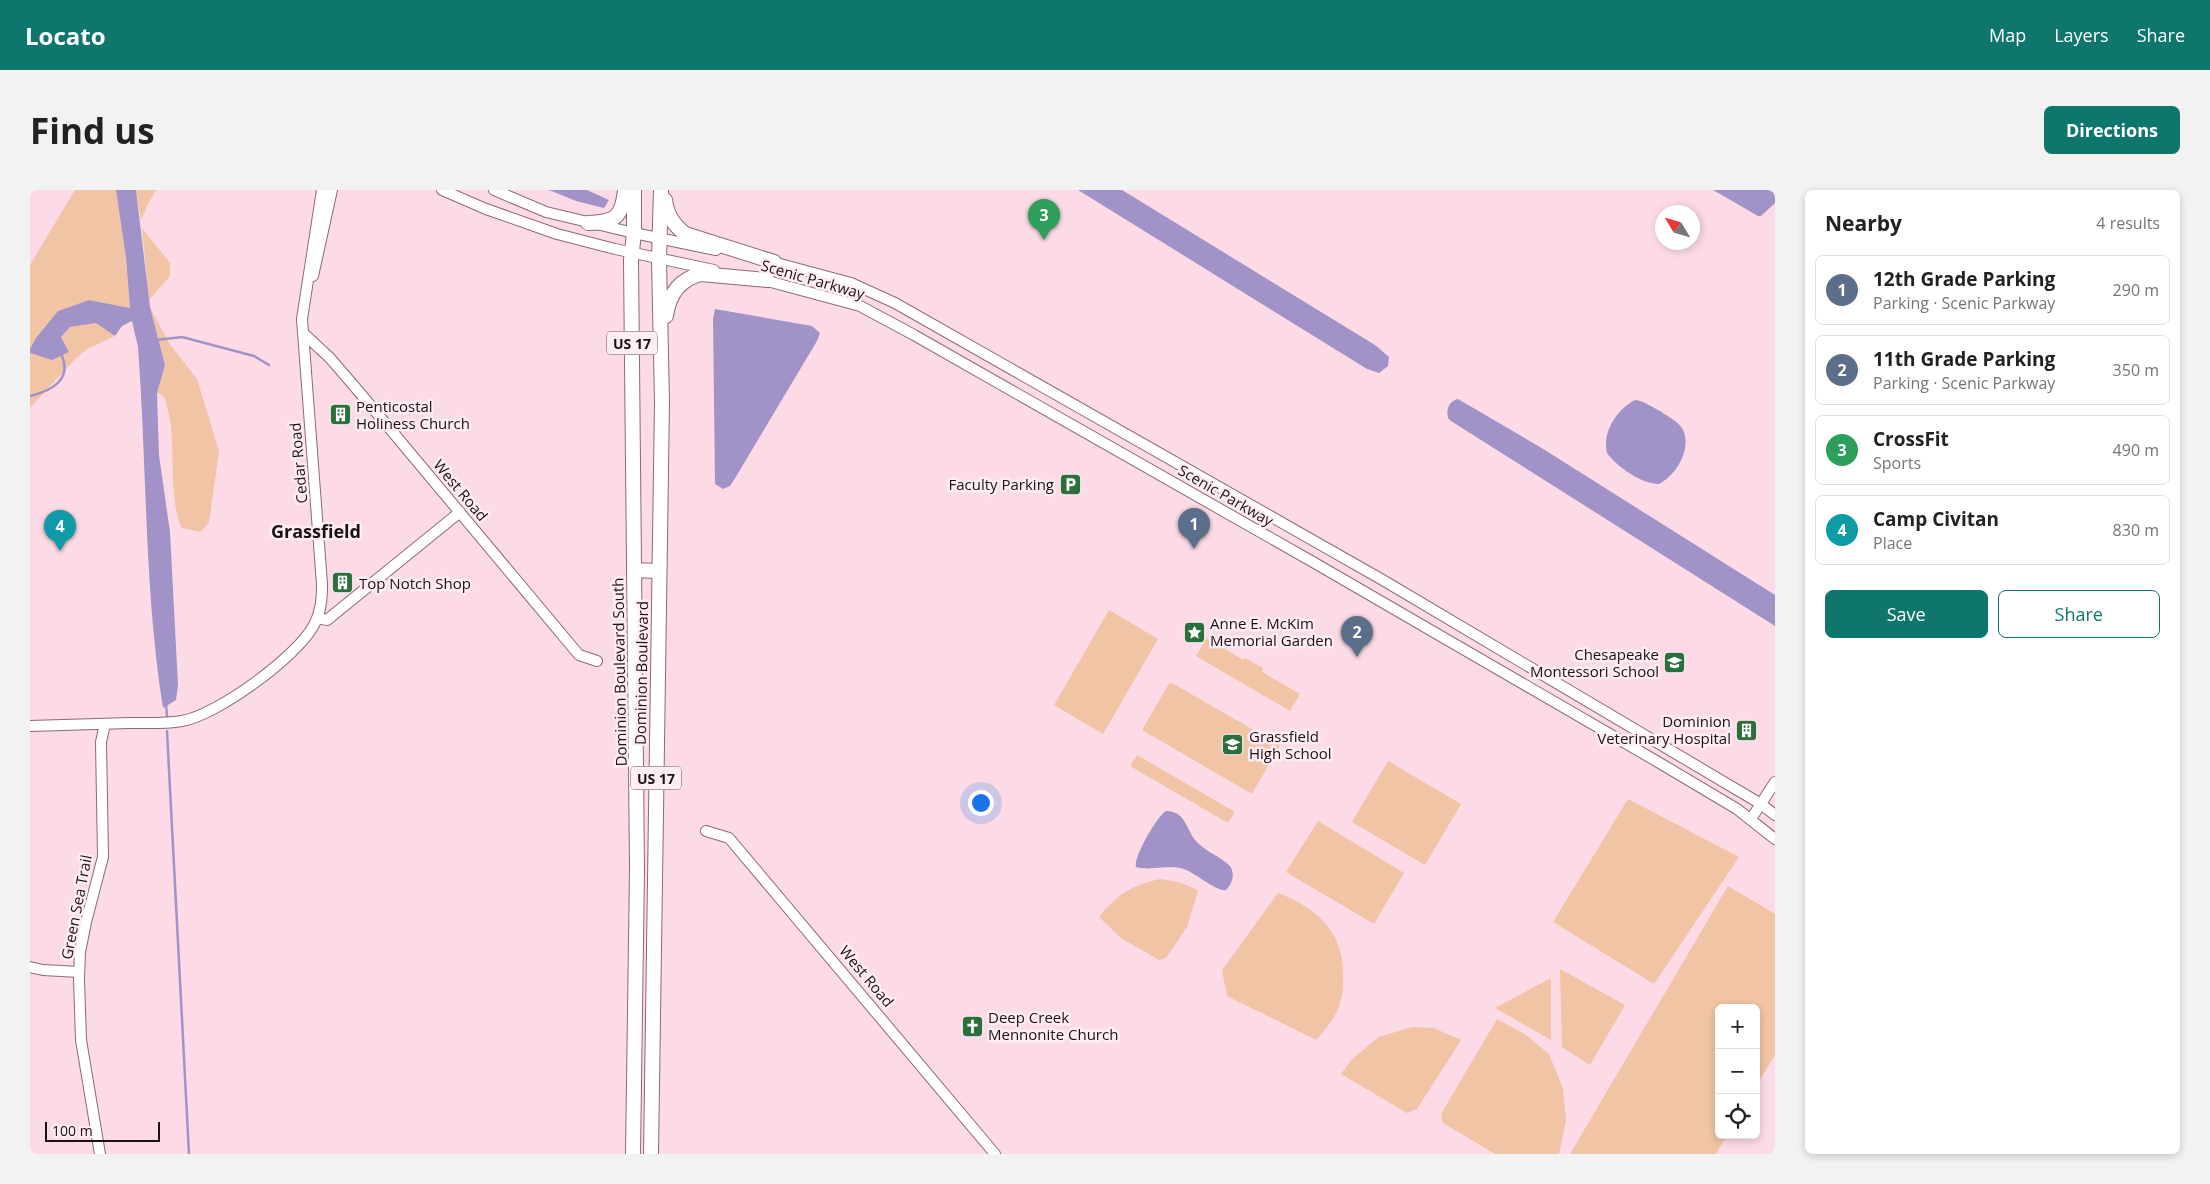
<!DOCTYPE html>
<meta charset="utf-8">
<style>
body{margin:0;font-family:"Open Sans",sans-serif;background:#f2f2f2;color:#222}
.controls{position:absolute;right:15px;bottom:15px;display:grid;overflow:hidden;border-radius:8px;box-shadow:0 2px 8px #0003}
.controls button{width:45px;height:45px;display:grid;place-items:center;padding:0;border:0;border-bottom:1px solid #e0e0e0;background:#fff;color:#222;font:25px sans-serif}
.compass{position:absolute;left:1625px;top:15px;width:45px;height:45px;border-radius:50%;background:#fff;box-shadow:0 2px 8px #0003;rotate:308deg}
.scale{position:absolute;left:15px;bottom:12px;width:115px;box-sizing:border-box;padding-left:5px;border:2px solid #1d1014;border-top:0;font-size:14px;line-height:18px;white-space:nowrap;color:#1d1014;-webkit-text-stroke:4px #feedf3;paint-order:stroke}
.you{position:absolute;left:950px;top:612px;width:18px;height:18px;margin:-12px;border:4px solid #fff;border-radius:50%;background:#1a73e8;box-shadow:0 0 0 8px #1a73e833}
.badge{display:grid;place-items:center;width:32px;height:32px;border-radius:50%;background:#0f766e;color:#fff;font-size:16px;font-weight:700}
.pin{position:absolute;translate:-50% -41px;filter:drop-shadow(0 1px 2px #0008)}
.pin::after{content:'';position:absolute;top:26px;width:18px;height:15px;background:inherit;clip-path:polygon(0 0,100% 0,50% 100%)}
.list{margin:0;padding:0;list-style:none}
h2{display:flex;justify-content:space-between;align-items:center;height:65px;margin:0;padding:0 20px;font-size:21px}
h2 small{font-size:16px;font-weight:400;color:#767676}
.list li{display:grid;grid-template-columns:32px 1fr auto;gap:15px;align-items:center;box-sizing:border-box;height:70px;margin:0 10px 10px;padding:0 10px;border:1px solid #e0e0e0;border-radius:8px}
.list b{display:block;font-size:19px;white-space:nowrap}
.list p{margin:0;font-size:16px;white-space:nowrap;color:#767676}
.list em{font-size:16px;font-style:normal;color:#767676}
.actions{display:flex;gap:10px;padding:15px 20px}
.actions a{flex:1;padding:11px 0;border:1px solid #0f766e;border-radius:8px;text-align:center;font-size:18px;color:#0f766e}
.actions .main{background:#0f766e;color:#fff}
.icon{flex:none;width:28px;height:28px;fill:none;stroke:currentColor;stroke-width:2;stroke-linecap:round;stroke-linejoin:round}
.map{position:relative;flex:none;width:1745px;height:964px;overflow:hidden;border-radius:8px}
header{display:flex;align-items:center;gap:30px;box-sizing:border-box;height:70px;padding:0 25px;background:#0f766e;color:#fff}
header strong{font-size:24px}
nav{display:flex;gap:28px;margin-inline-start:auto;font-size:18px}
.intro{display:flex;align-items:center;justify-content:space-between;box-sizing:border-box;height:120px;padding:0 30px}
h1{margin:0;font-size:35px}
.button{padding:12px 22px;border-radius:8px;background:#0f766e;color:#fff;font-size:18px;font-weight:700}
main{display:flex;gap:30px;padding:0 30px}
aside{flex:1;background:#fff;border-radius:8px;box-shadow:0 2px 8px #0003}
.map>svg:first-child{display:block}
.green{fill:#f0c4a4}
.water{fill:#a193c8}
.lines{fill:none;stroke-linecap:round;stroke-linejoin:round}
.stream{stroke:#a193c8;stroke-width:2.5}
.minor-casing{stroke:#8c6975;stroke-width:12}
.highway-casing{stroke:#8c6975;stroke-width:16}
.minor{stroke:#fff;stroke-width:10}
.highway{stroke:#fff;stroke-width:14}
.labels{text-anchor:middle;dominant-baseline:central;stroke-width:5;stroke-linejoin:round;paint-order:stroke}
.shield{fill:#feedf3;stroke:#605257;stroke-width:1}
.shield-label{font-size:14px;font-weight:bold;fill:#1d1014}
.street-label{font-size:15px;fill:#1d1014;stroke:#feedf3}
.poi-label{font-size:15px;fill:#1d1014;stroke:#feedf3;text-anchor:start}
.quarter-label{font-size:18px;font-weight:bold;fill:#1d1014;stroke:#feedf3}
</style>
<header>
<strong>Locato</strong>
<nav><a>Map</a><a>Layers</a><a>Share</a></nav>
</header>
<div class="intro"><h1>Find us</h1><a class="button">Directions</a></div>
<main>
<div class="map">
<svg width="1745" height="964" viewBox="0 0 1745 964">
<rect width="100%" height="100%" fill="#fcdbe6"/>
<path class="green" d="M45 0H86L96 68 100 118 59 110 28 121 0 159V75Z
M106 0H126L118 14 111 30Z
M112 38 140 73V86L119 110Z
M120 117 139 153 167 189 189 261 179 332 171 342 152 338C140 316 144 263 141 237 140 226 137 216 134 206L127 203 135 175Z
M66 133 85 146 57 159 46 168 0 218V163L22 170 39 162 31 146 40 137Z
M1079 420 1128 449 1073 544 1024 515Z
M1177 448 1213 470 1215 468 1233 478 1232 482 1270 504 1260 521 1166 466Z
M1140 492 1250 555 1222 604 1112 540Z
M1107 565 1205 622 1198 633 1100 576Z
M1358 571 1431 614 1395 675 1322 632Z
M1598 609 1709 667 1624 794 1523 732Z
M1288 631 1374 683 1344 734 1256 682Z
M1130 689C1145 691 1155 693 1168 701L1157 737 1136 768 1129 770 1091 748 1069 727C1088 704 1100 696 1130 689Z
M1698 696 1745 724V865L1726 896V818H1689V945H1697L1686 964H1540Z
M1248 703C1290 719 1316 745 1313 792 1313 803 1311 814 1305 825 1300 834 1293 842 1286 850L1197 806 1192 780Z
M1530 779 1595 815 1560 875 1532 857Z
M1521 788V850L1465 818Z
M1467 829 1496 845 1519 864 1533 898 1536 930 1529 964H1465L1413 933 1411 924Z
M1382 837 1404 838 1431 850 1387 919 1377 923 1311 884 1322 869 1349 847Z"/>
<path class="water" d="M86 0H106L120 117 135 175 127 203 129 265 140 342 148 495 146 510 133 518C114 399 117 276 108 157L102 131 92 136 85 146 66 133 40 137 31 147 39 162 22 170 0 163V159L6 148 28 121 59 110 100 118 96 68Z
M519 0H557L579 10 574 18 546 11Z
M1048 0H1092L1345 155 1359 167 1358 176 1349 183 1337 179Z
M1683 0H1745V13L1731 26H1728Z
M685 119 782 136 790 143 787 151 704 290 700 296 693 299 685 294 683 129Z
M1428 209 1510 257 1745 405V436L1421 231 1418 228C1416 219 1419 211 1428 209Z
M1605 210C1614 211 1622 217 1630 221 1637 226 1647 231 1652 238 1663 257 1647 285 1629 294 1612 294 1587 277 1577 263 1572 242 1587 219 1605 210Z
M1136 621C1155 621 1156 638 1165 650 1174 661 1190 666 1200 676 1205 684 1203 693 1196 700 1185 702 1165 681 1150 678 1136 675 1120 681 1106 677 1103 668 1127 626 1136 621Z"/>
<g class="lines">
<path class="stream" d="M126 150 152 147 224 166 239 175
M0 206C22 201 43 189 31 164
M136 514 137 526
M137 541 159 964"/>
<defs>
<path id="minor" d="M412 0 456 19 527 44 585 59 684 80
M464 0 516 22 604 43 686 60
M739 71 821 93 865 113 1351 389 1731 614 1745 625
M283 86 302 0
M730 89 830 116 884 145 1283 372 1628 572 1707 619 1745 649
M273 143 300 168 330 203 549 465 567 471
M288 428 297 430 430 322
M0 536C33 535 66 534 99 533 116 533 134 534 152 531 187 525 267 467 284 435 291 422 292 409 292 394L272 129 292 0
M1721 629 1745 592
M676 641 699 648 965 964
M0 777 13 780 49 782
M70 964 51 850 49 789 50 762 56 732 73 667 71 552 75 534"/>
<path id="highway" d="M635 10C637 25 643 34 655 44L744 72
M558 33C585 32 592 28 595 0
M636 126C639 104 650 89 671 84L737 90
M604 380 629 381
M603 964 607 679 601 70 604 43V0
M621 964 632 212 629 69 631 0"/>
</defs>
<use href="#minor" class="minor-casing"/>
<use href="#highway" class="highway-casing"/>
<use href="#minor" class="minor"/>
<use href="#highway" class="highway"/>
</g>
<defs>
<symbol id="building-square" viewBox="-11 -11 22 22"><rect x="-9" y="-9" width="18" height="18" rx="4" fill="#2b703c" stroke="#feedf3"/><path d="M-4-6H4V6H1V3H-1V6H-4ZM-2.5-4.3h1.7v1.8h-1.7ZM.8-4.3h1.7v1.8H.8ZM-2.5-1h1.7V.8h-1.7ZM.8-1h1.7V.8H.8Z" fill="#fff"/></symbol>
<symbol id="parking-square" viewBox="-11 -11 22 22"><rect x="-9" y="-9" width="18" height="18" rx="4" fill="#2b703c" stroke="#feedf3"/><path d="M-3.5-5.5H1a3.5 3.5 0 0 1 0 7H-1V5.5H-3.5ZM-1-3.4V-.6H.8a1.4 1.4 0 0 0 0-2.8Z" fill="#fff"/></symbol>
<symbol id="sight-square" viewBox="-11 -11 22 22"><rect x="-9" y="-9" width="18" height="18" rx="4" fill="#2b703c" stroke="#feedf3"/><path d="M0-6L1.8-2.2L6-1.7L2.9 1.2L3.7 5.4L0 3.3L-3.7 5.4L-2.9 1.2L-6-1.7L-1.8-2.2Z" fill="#fff"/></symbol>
<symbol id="school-square" viewBox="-11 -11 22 22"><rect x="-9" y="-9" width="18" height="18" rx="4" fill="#2b703c" stroke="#feedf3"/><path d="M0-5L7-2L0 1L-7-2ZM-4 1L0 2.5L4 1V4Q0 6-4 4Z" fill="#fff"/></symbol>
<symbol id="church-square" viewBox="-11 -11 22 22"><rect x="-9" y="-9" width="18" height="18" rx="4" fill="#2b703c" stroke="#feedf3"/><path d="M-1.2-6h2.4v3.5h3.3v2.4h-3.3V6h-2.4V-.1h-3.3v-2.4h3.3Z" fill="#fff"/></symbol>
</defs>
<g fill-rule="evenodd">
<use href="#building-square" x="298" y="212" width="25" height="25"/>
<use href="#parking-square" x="1028" y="282" width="25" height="25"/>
<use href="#building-square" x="300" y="380" width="25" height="25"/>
<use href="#sight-square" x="1152" y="430" width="25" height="25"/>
<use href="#school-square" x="1632" y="460" width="25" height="25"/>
<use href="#building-square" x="1704" y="528" width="25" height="25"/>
<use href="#school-square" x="1190" y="542" width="25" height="25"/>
<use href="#church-square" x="930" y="824" width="25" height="25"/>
</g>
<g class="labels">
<g class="shield">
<rect x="577" y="141.5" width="50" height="23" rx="4"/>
<rect x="601" y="576.5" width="50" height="23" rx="4"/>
</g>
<g class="shield-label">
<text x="602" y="153">US 17</text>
<text x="626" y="588">US 17</text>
</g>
<g class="street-label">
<text transform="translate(783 89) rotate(16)">Scenic Parkway</text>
<text transform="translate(268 273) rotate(-95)">Cedar Road</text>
<text transform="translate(431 300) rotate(50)">West Road</text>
<text transform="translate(1196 305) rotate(30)">Scenic Parkway</text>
<text transform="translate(589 482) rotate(-91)">Dominion Boulevard South</text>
<text transform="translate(611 483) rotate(-89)">Dominion Boulevard</text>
<text transform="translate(46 717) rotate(-79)">Green Sea Trail</text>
<text transform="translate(837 786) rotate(50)">West Road</text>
</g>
<g class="poi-label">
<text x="326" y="216">Penticostal<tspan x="326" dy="17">Holiness Church</tspan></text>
<text x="1024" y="294" text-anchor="end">Faculty Parking</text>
<text x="329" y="393">Top Notch Shop</text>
<text x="1180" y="433">Anne E. McKim<tspan x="1180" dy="17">Memorial Garden</tspan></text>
<text x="1629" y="464" text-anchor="end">Chesapeake<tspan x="1629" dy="17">Montessori School</tspan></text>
<text x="1701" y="531" text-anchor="end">Dominion<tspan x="1701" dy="17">Veterinary Hospital</tspan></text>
<text x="1219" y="546">Grassfield<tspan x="1219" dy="17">High School</tspan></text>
<text x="958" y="827">Deep Creek<tspan x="958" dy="17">Mennonite Church</tspan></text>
</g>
<g class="quarter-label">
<text x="286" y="341">Grassfield</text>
</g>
</g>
</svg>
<div class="controls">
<button>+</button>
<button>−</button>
<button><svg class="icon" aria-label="locate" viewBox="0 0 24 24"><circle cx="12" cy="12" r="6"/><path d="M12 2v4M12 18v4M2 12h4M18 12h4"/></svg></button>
</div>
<svg class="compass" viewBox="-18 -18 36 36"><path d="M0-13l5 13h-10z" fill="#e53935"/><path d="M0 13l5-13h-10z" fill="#767676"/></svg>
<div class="scale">100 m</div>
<div class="you"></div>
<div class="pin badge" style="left:1164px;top:359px;background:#5c6f8a">1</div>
<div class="pin badge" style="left:1327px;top:467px;background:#5c6f8a">2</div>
<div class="pin badge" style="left:1014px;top:50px;background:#2e9e5b">3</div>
<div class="pin badge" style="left:30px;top:361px;background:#0f9aa8">4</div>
</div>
<aside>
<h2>Nearby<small>4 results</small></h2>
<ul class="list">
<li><span class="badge" style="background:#5c6f8a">1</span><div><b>12th Grade Parking</b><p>Parking · Scenic Parkway</p></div><em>290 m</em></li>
<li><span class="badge" style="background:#5c6f8a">2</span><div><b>11th Grade Parking</b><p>Parking · Scenic Parkway</p></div><em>350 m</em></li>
<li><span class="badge" style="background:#2e9e5b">3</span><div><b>CrossFit</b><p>Sports</p></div><em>490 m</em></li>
<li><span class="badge" style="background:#0f9aa8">4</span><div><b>Camp Civitan</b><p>Place</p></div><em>830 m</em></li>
</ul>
<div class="actions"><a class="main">Save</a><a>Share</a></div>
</aside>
</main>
